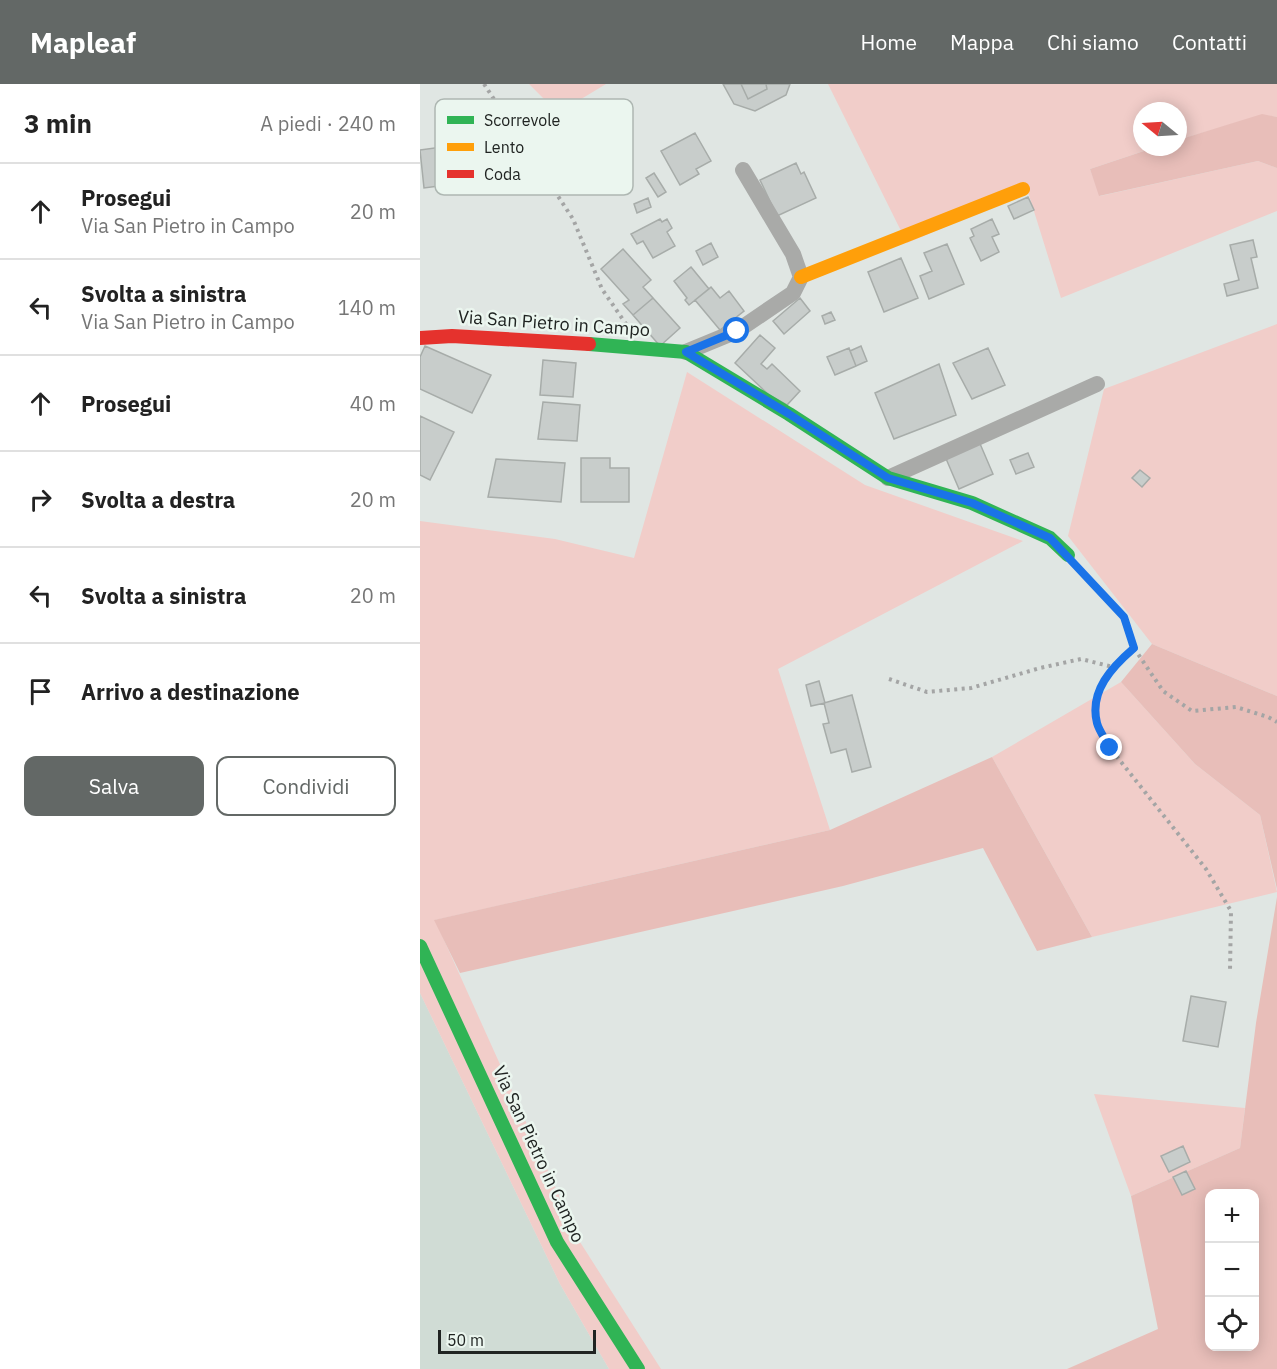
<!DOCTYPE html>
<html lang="it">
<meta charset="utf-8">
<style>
body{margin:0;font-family:"IBM Plex Sans",sans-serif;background:#f2f2f2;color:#222}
.controls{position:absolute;right:18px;bottom:18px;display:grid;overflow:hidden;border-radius:12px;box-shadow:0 3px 15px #0003}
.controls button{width:54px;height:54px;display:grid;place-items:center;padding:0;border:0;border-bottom:2px solid #e0e0e0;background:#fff;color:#222;font:30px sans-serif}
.compass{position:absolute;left:713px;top:18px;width:54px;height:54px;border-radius:50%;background:#fff;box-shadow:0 3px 15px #0003;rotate:288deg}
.scale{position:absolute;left:18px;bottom:15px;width:158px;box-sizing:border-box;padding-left:6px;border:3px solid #202422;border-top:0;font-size:16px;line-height:21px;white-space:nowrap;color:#202422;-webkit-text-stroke:4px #ebf6ef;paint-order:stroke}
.stop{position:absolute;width:18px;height:18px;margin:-14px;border:4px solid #1a73e8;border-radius:50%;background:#fff}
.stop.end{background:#1a73e8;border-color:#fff;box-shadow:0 2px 6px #0008}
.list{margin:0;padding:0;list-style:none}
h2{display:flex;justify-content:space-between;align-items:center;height:78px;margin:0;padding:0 24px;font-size:26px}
h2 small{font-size:20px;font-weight:400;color:#767676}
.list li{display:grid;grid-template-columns:39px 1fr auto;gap:18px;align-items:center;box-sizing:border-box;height:96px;padding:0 24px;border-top:2px solid #e0e0e0}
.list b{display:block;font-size:22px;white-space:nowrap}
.list p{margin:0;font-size:20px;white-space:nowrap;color:#767676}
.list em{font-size:20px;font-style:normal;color:#767676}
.actions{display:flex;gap:12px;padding:18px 24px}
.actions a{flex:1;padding:14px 0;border:2px solid #636866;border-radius:12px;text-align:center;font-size:21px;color:#636866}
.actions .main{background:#636866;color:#fff}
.icon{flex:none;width:33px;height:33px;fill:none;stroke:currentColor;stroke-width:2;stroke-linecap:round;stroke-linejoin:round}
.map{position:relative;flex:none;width:857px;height:1285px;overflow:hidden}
header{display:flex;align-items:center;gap:36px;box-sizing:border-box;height:84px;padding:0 30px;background:#636866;color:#fff}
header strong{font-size:28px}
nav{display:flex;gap:33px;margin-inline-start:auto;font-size:21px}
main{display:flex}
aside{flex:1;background:#fff}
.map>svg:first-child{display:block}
.built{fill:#d0dcd5}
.green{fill:#f1cdc9}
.forest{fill:#e8beb9;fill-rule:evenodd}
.building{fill:#c8cdcb;stroke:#a7aca9;stroke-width:1.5}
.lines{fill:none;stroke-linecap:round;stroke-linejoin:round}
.path{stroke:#a4a5a5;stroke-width:4;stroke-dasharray:3 4.5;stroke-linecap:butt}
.street{stroke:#a9aaa8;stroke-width:16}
.fast{stroke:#30b455;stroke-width:14}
.slow{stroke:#ff9f0a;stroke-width:14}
.jam{stroke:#e5322d;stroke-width:14}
.route{stroke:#1a73e8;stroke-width:8}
.labels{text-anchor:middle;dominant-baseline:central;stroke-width:5;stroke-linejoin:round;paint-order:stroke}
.street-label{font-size:18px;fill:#202422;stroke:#ebf6ef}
.key{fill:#ebf6ef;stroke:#aeb7b2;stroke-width:1.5}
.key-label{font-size:16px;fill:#202422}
</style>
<header>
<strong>Mapleaf</strong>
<nav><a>Home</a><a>Mappa</a><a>Chi siamo</a><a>Contatti</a></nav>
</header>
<main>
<aside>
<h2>3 min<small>A piedi · 240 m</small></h2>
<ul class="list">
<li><svg class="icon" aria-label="ahead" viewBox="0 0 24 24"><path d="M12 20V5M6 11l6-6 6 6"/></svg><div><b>Prosegui</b><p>Via San Pietro in Campo</p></div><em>20 m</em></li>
<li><svg class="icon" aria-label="left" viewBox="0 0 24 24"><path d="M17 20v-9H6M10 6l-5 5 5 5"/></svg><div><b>Svolta a sinistra</b><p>Via San Pietro in Campo</p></div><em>140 m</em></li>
<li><svg class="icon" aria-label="ahead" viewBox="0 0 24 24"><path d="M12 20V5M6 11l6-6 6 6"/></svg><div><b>Prosegui</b></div><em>40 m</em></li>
<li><svg class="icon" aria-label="right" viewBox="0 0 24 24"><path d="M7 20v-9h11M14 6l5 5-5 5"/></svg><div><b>Svolta a destra</b></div><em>20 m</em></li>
<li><svg class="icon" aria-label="left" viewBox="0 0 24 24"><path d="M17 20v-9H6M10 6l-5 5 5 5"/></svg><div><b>Svolta a sinistra</b></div><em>20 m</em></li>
<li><svg class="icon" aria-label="arrive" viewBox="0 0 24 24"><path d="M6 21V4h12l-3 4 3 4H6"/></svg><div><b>Arrivo a destinazione</b></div></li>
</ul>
<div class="actions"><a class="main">Salva</a><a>Condividi</a></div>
</aside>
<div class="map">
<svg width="857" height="1285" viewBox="0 0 857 1285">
<rect width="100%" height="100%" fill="#e0e6e3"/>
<path class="built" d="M0 909 140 1200 189 1285H0Z"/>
<path class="green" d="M109 0H186L138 29Z
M408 0H857V33L842 31 758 56V27H722V63H736L670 85 680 112 838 77 857 84V127L641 214 608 108 487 159Z
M857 240V612L732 560 648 452 684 305Z
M267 288 445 401 603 457 358 585 410 746 15 836 160 1158 241 1285H189L140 1200 0 909V437L135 455 214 474Z
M701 598 775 680 840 731 857 808 672 853 572 673Z
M674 1010 825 1024 820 1064 711 1112Z"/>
<path class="forest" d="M842 30 857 33V84L838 77 679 112 670 85 736 63H758V56Z
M732 560 857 612V805L840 731 775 680 701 598Z
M572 673 672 853 617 867 563 764 423 802 40 889 14 836 410 746Z
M857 813V1285H647L738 1245 711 1112 820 1064 836 939ZM790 1110H834V1262H790Z"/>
<path class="building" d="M303 0H321L328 15 347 5 346 0H370L366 11 335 27 314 20Z
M321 0H346L347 5 328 15Z
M275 49 291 77 276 85 279 90 260 101 241 67Z
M29 62 34 100 4 104 0 66Z
M376 79 381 90 384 88 396 114 357 132 340 96Z
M234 89 246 108 238 113 226 94Z
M608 113 614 126 594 135 588 122Z
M228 114 231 123 217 129 214 120Z
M240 135 242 138 247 135 252 144 247 148 255 162 233 174 223 157 217 160 211 150Z
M572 135 579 150 572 153 579 168 561 177 550 154 554 152 551 145Z
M833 156 837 173 831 174 838 204 807 212 804 200 819 196 810 161Z
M291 159 298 173 283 181 276 167Z
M527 160 544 200 509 215 500 192 512 187 504 169Z
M203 165 231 196 223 203 233 214 213 231 203 220 209 216 181 185Z
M481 174 498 214 464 228 448 188Z
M271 183 289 205 269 221 265 216 267 214 254 197Z
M291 203 300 214 309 207 324 227 300 246 275 216Z
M233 214 260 244 240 262 213 231Z
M380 214 390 227 364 250 353 237Z
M411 228 415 236 405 240 402 232Z
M340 251 355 264 341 280 347 285 352 280 380 307 367 321 349 311 315 279Z
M5 262 71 291 52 329 0 305V273Z
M441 262 447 277 436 282 430 267Z
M429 264 436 282 415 291 407 273Z
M568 264 585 301 552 315 533 279Z
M123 276 156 279 153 313 120 311Z
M519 280 536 331 474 355 455 309Z
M123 318 160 321 157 357 118 355Z
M0 332 34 348 10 396 0 391Z
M558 355 573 390 539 405 524 370Z
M608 369 614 383 596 390 590 376Z
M161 374H190V384H209V418H161Z
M76 375 145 379 141 418 68 413Z
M720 386 730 394 722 403 712 394Z
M399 597 405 619 391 622 386 601Z
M432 611 451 683 432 688 426 665 411 669 403 640 409 639 404 619Z
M771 912 806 918 798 963 763 957Z
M763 1062 770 1078 749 1088 741 1072Z
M766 1087 775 1105 762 1111 753 1093Z"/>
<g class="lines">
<path class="path" d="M64 0 153 135 182 205 206 240
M661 485 704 533 714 564 743 607 772 627 816 623 848 633 857 638
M714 564 693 583 676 613 677 639 690 664 786 785 811 827 810 887
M469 595 507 608 551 604 620 584 661 575 693 583"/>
<path class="street" d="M266 268 317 247 373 209 381 193 373 170 323 86
M468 394 677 300"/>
<path class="fast" d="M169 260 266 268 369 330 468 394 552 419 630 454 648 471
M0 862 137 1158 218 1285"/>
<path class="slow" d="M381 193 603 105"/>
<path class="jam" d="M0 254 32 252 169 260"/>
</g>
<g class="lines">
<path class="route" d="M317 247 266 268 369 330 468 394 552 419 630 454 704 533 714 564C692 583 669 607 677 639 679 647 686 656 690 664"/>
</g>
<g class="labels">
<g class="street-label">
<text transform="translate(134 239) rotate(4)">Via San Pietro in Campo</text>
<text transform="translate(119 1070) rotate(65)">Via San Pietro in Campo</text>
</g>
</g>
<rect x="15" y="15" width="198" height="96" rx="9" class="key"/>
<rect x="27" y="32" width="27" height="8" fill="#30b455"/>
<rect x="27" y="59" width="27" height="8" fill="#ff9f0a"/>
<rect x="27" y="86" width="27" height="8" fill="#e5322d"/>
<g class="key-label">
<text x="64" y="42">Scorrevole</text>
<text x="64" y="69">Lento</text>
<text x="64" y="96">Coda</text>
</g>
</svg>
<div class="controls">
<button>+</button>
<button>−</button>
<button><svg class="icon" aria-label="locate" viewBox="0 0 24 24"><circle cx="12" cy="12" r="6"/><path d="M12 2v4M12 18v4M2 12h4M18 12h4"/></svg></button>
</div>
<svg class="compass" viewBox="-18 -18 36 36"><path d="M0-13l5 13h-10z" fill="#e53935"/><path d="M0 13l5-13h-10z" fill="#767676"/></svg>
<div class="scale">50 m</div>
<div class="stop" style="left:317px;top:247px"></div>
<div class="stop end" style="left:690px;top:664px"></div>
</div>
</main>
